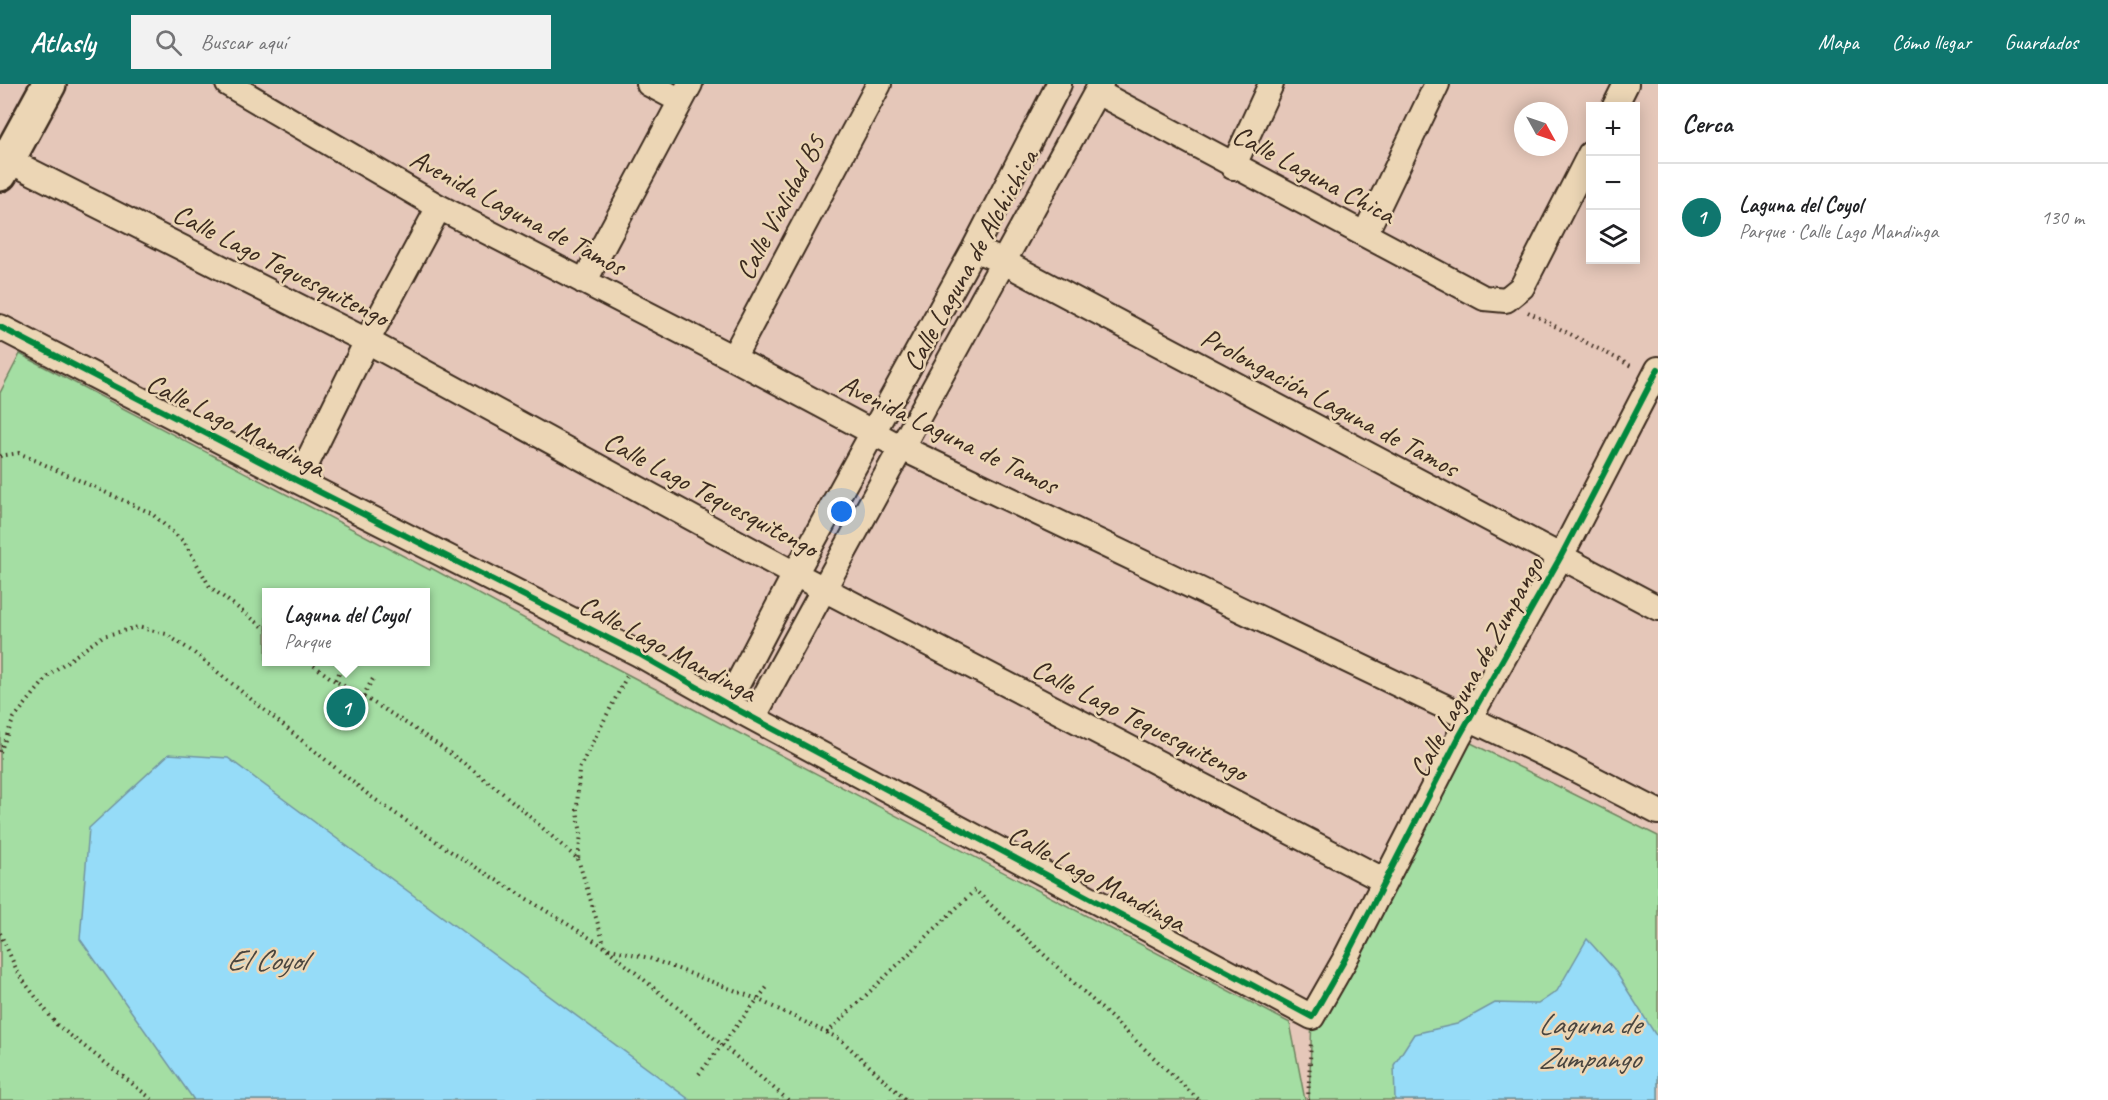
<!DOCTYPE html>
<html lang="es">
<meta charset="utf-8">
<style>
body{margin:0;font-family:Caveat,sans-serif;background:#f2f2f2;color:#202124}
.controls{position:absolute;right:18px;top:18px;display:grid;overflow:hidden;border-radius:0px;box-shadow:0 3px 15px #0003}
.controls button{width:54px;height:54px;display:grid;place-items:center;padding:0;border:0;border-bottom:2px solid #e0e0e0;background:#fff;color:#202124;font:30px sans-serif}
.compass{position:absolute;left:1514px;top:18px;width:54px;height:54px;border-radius:50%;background:#fff;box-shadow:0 3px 15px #0003;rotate:130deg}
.you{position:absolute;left:842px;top:428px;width:21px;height:21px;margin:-15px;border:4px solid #fff;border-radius:50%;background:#1a73e8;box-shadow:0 0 0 9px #1a73e833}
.badge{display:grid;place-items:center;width:39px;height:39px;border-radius:50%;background:#0f766e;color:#fff;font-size:20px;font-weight:700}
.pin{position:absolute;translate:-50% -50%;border:3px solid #fff;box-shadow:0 2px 6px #0006}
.popup{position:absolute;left:262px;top:504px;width:168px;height:78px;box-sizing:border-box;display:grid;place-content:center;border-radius:0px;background:#fff;filter:drop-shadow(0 2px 4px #0005);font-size:20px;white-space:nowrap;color:#757577}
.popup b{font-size:22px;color:#202124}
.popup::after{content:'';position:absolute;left:50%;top:100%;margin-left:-12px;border:12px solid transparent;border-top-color:#fff}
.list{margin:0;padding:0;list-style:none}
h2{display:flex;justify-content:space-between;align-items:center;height:78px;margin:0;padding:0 24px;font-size:26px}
h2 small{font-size:20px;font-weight:400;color:#757577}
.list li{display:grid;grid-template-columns:39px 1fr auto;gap:18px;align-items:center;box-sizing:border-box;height:108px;padding:0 24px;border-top:2px solid #e0e0e0}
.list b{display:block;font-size:22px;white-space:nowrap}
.list p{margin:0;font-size:20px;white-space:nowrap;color:#757577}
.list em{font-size:20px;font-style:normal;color:#757577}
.icon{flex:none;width:33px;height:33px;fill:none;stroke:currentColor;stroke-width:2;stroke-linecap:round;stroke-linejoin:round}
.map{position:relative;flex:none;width:1658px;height:1016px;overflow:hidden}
header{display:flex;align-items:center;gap:36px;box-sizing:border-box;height:84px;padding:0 30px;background:#0f766e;color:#fff}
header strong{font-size:28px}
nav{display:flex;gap:33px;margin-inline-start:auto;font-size:21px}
.search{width:420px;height:54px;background:#f2f2f2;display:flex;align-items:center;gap:15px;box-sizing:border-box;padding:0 21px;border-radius:0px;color:#757577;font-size:22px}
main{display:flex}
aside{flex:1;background:#fff}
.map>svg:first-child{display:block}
.green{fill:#a4dea3;stroke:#708460;stroke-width:1.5;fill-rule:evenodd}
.water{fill:#96dcf8;stroke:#7295a1;stroke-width:1.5}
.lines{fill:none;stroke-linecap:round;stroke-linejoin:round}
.street-casing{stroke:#3b2a1e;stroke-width:28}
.secondary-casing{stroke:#3b2a1e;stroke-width:38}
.path{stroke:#3b2a1e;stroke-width:4;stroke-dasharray:1.5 4.5;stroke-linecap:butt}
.street{stroke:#ecd6b5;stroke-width:24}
.secondary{stroke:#ecd6b5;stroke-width:33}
.cycleway-casing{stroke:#ecd6b5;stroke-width:10}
.cycleway{stroke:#00873e;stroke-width:6}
.labels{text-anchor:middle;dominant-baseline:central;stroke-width:5;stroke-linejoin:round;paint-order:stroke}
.street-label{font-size:28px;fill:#3b2a1e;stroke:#ecd6b5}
.water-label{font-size:30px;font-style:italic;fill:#49453f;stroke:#ecd6b5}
</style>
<header>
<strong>Atlasly</strong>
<div class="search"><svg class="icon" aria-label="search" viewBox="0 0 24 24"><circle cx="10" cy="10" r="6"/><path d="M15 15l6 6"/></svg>Buscar aquí</div>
<nav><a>Mapa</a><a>Cómo llegar</a><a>Guardados</a></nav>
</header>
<main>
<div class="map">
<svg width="1658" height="1016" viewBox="0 0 1658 1016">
<rect width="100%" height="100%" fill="#e5c7b9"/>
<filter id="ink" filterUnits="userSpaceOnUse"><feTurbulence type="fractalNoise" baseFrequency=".0167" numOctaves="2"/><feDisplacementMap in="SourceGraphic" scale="12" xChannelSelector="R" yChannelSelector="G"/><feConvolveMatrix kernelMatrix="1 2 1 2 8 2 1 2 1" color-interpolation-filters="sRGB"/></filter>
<g filter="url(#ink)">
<path class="green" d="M20 270 430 486 431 484 608 580 1290 939 1305 1016H0V309ZM266 508H425V578H266Z
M1459 653 1658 752V1016H1309L1312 933Z"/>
<path class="water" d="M169 670 228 674 690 1016H194L80 855 89 744Z
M1587 855 1614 885 1655 950 1658 952V1016H1395L1394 981 1414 950 1457 940 1495 919 1538 920 1557 907Z"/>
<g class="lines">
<defs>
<path id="street" d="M228 0 439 123 733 274 902 364 1563 679 1658 728
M649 0 681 17
M1097 8 1484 214 1506 216 1522 203 1590 70
M1615 22 1626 0
M8 76 367 257 795 490 1385 797
M1233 83 1271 0
M1365 150 1437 0
M974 165 1004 178 1658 524
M584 198 690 0
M0 243 298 397 639 570 727 620 1312 933 1344 877 1459 653 1560 474 1658 285
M733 274 879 0
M298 397 367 257 439 123
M727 620 795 490 974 165 1059 0
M753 634 1101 0"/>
<path id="secondary" d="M0 90 49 0"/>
</defs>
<use href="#street" class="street-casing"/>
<use href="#secondary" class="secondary-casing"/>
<path class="path" d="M1528 228 1633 283
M0 372 19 369 151 429 185 459 210 503 266 545
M309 578 335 597
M342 584 335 597C391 627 445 664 495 703 524 726 550 752 578 775L581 750 577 726 579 685 627 592
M363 612 374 593
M0 668 14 634 51 589 103 552 138 543 166 550 193 568 370 712 453 769 606 864
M578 775 605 863
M0 849 19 891 57 941 153 1016
M827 949 975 806 1199 1016
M699 990 768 902
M788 1016 606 864 649 874 757 915 840 955 906 1016
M1308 1016 1311 957"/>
<use href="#street" class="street"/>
<use href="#secondary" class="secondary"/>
<defs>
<path id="cycleway" d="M0 243 298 397 639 570 727 620 1312 933 1344 877 1459 653 1560 474 1658 285"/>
</defs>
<use href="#cycleway" class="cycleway-casing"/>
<use href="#cycleway" class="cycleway"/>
</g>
</g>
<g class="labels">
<g class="street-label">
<text transform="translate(1314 90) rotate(28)">Calle Laguna Chica</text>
<text transform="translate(780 123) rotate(-62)">Calle Vialidad B5</text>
<text transform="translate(518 128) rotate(28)">Avenida Laguna de Tamos</text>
<text transform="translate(970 176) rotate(-61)">Calle Laguna de Alchichica</text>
<text transform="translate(281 181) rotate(27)">Calle Lago Tequesquitengo</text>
<text transform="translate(1330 318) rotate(28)">Prolongación Laguna de Tamos</text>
<text transform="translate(236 341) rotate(27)">Calle Lago Mandinga</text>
<text transform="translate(949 350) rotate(26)">Avenida Laguna de Tamos</text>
<text transform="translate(711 410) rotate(28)">Calle Lago Tequesquitengo</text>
<text transform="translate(668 564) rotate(28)">Calle Lago Mandinga</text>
<text transform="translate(1476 583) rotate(-61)">Calle Laguna de Zumpango</text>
<text transform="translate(1140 636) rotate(27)">Calle Lago Tequesquitengo</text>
<text transform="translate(1097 794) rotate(28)">Calle Lago Mandinga</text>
</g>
<g class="water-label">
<text x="266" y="876">El Coyol</text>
<text x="1589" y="940">Laguna de<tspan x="1589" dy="34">Zumpango</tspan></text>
</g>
</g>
</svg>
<div class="controls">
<button>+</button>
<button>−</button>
<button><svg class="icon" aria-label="layers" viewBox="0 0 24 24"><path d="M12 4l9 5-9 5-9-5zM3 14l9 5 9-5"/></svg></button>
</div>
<svg class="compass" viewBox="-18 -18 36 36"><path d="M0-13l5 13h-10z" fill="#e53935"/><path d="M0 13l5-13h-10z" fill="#757577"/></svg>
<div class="you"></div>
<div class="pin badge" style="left:346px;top:624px">1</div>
<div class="popup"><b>Laguna del Coyol</b>Parque</div>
</div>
<aside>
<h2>Cerca<small></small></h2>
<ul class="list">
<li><span class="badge">1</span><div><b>Laguna del Coyol</b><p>Parque · Calle Lago Mandinga</p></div><em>130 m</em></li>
</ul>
</aside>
</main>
